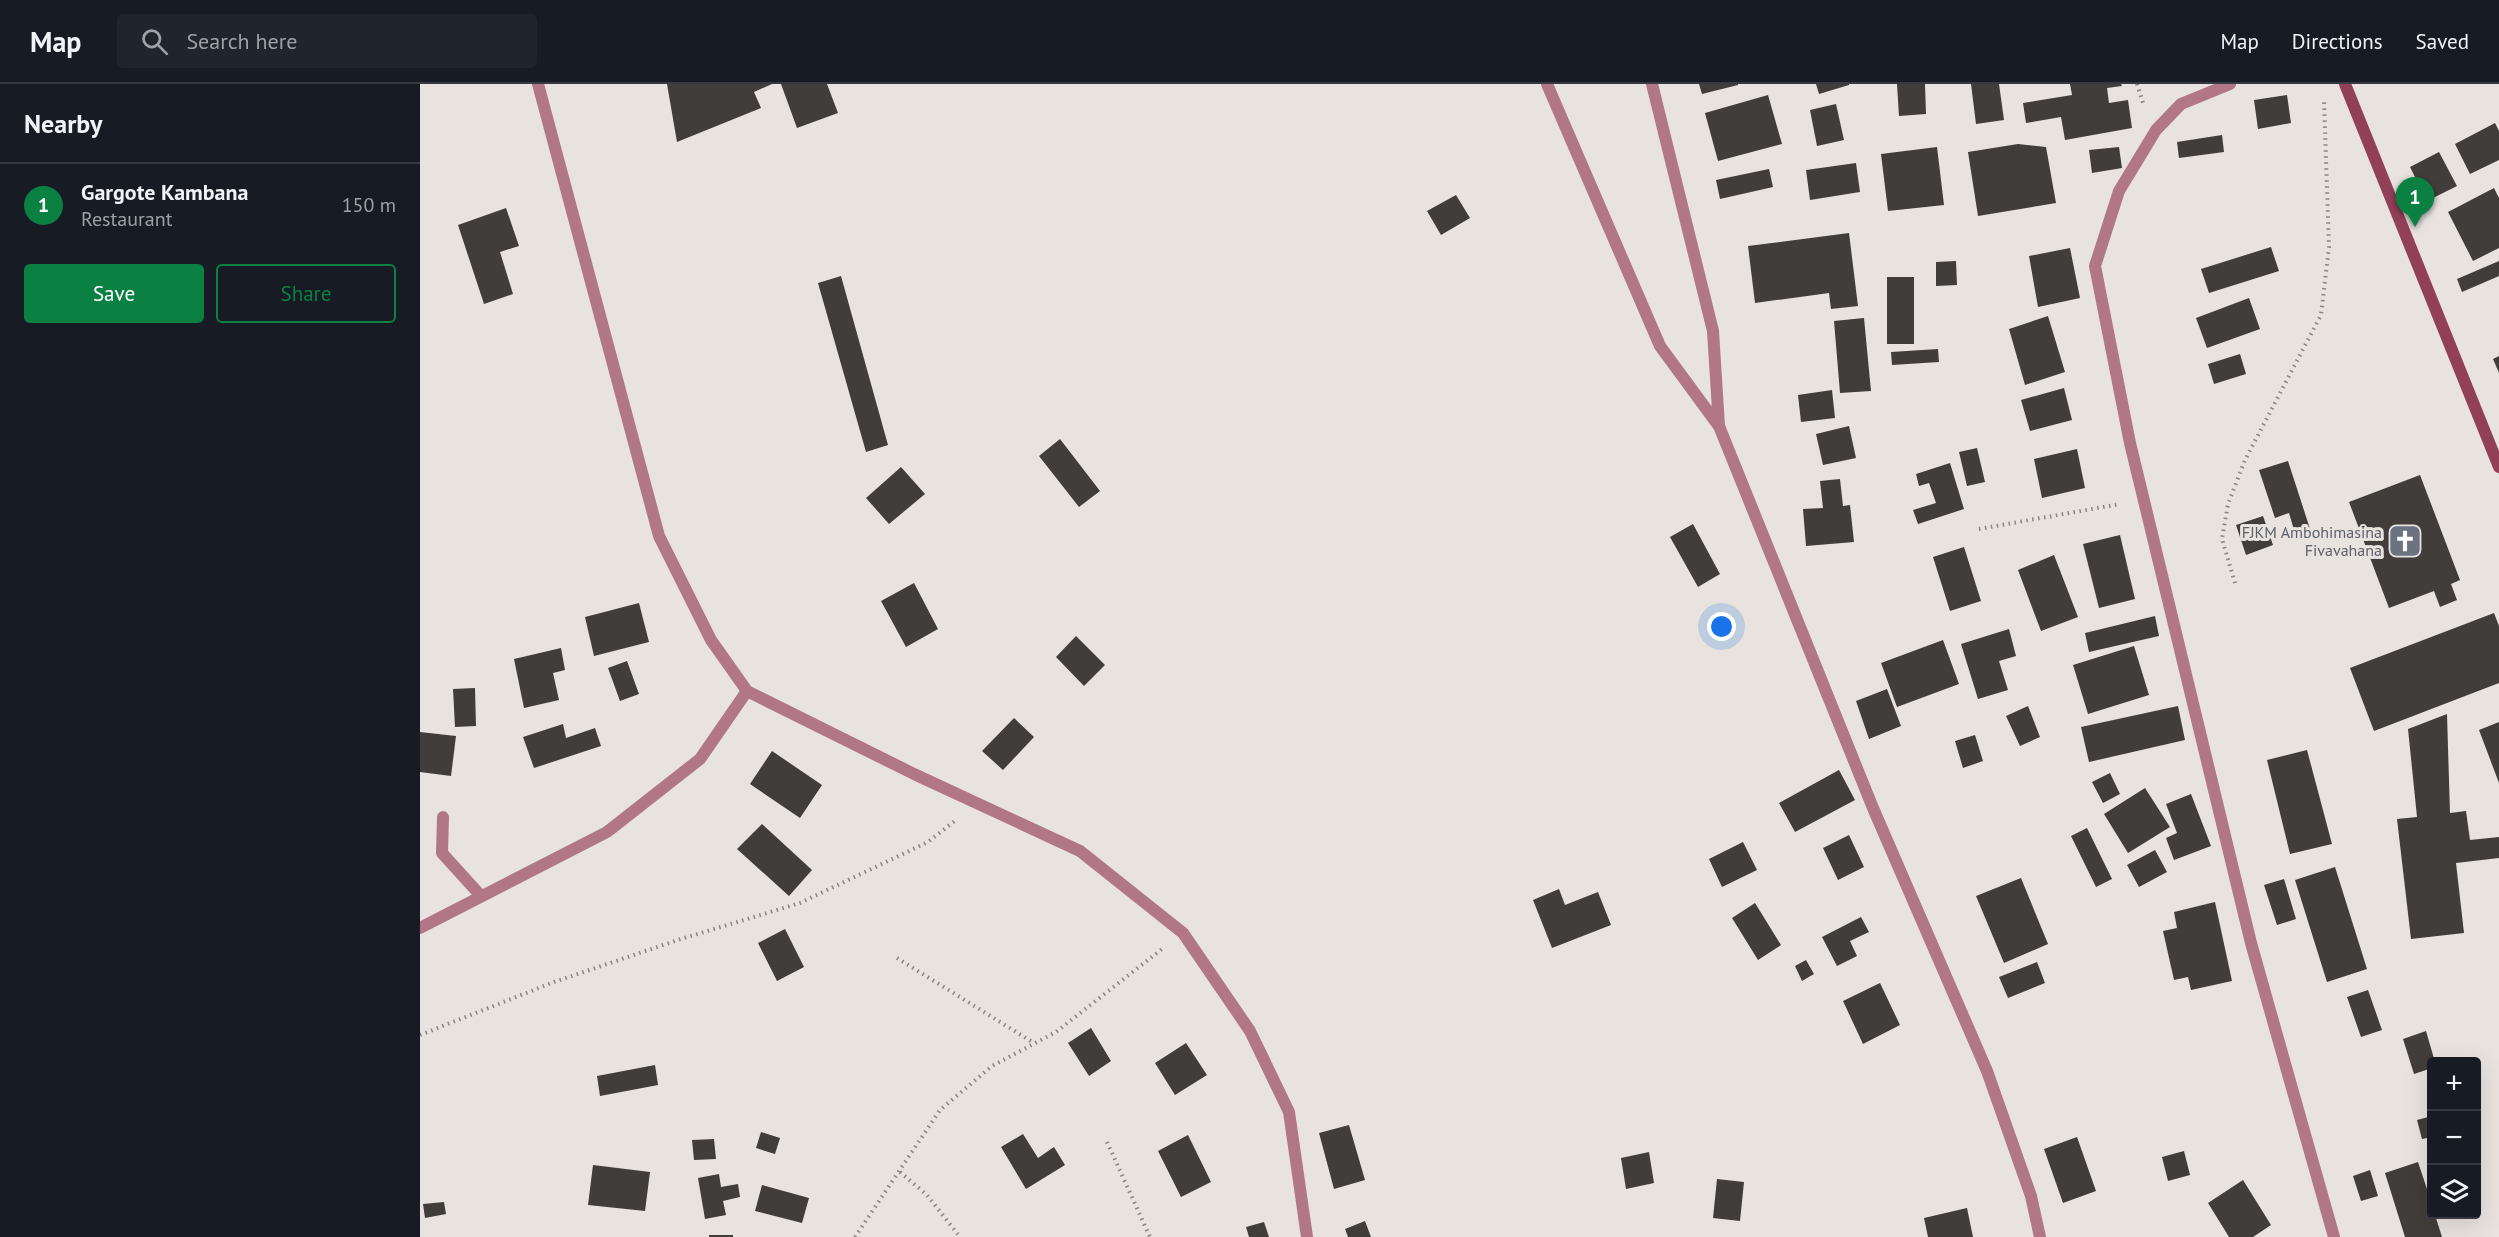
<!DOCTYPE html>
<meta charset="utf-8">
<style>
body{margin:0;font-family:"PT Sans",sans-serif;background:#20242c;color:#f1f3f6}
.controls{position:absolute;right:18px;bottom:18px;display:grid;overflow:hidden;border-radius:6px;box-shadow:0 6px 24px #0002}
.controls button{width:54px;height:54px;display:grid;place-items:center;padding:0;border:0;border-bottom:2px solid #363941;background:#171b24;color:#f1f3f6;font:30px sans-serif}
.you{position:absolute;left:1302px;top:543px;width:21px;height:21px;margin:-15px;border:4px solid #fff;border-radius:50%;background:#1a73e8;box-shadow:0 0 0 9px #1a73e833}
.badge{display:grid;place-items:center;width:39px;height:39px;border-radius:50%;background:#0b8043;color:#fff;font-size:20px;font-weight:700}
.pin{position:absolute;translate:-50% -50px;filter:drop-shadow(0 2px 3px #0008)}
.pin::after{content:'';position:absolute;top:32px;width:21px;height:18px;background:inherit;clip-path:polygon(0 0,100% 0,50% 100%)}
.list{margin:0;padding:0;list-style:none}
h2{display:flex;justify-content:space-between;align-items:center;height:78px;margin:0;padding:0 24px;font-size:26px}
h2 small{font-size:20px;font-weight:400;color:#9ea1a6}
.list li{display:grid;grid-template-columns:39px 1fr auto;gap:18px;align-items:center;box-sizing:border-box;height:84px;padding:0 24px;border-top:2px solid #363941}
.list b{display:block;font-size:22px;white-space:nowrap}
.list p{margin:0;font-size:20px;white-space:nowrap;color:#9ea1a6}
.list em{font-size:20px;font-style:normal;color:#9ea1a6}
.actions{display:flex;gap:12px;padding:18px 24px}
.actions a{flex:1;padding:14px 0;border:2px solid #0b8043;border-radius:6px;text-align:center;font-size:21px;color:#0b8043}
.actions .main{background:#0b8043;color:#fff}
.icon{flex:none;width:33px;height:33px;fill:none;stroke:currentColor;stroke-width:2;stroke-linecap:round;stroke-linejoin:round}
.map{position:relative;flex:none;width:2079px;height:1153px;overflow:hidden}
header{display:flex;align-items:center;gap:36px;box-sizing:border-box;height:84px;padding:0 30px;background:#171b24;border-bottom:2px solid #363941}
header strong{font-size:28px}
nav{display:flex;gap:33px;margin-inline-start:auto;font-size:21px}
.search{width:420px;height:54px;background:#20242c;display:flex;align-items:center;gap:15px;box-sizing:border-box;padding:0 21px;border-radius:6px;color:#9ea1a6;font-size:22px}
main{display:flex}
aside{flex:1;background:#171b24}
.map>svg:first-child{display:block}
.building{fill:#413d3a}
.lines{fill:none;stroke-linecap:round;stroke-linejoin:round}
.path{stroke:#898583;stroke-width:4;stroke-dasharray:1.5 4.5;stroke-linecap:butt}
.lane{stroke:#b17786;stroke-width:12}
.street{stroke:#b17786;stroke-width:12}
.secondary{stroke:#924059;stroke-width:12}
.labels{text-anchor:middle;dominant-baseline:central;stroke-width:6;stroke-linejoin:round;paint-order:stroke}
.worship-label{font-size:16px;fill:#5b616d;stroke:#e8e3df;text-anchor:end}
</style>
<header>
<strong>Map</strong>
<div class="search"><svg class="icon" aria-label="search" viewBox="0 0 24 24"><circle cx="10" cy="10" r="6"/><path d="M15 15l6 6"/></svg>Search here</div>
<nav><a>Map</a><a>Directions</a><a>Saved</a></nav>
</header>
<main>
<aside>
<h2>Nearby<small></small></h2>
<ul class="list">
<li><span class="badge">1</span><div><b>Gargote Kambana</b><p>Restaurant</p></div><em>150 m</em></li>
</ul>
<div class="actions"><a class="main">Save</a><a>Share</a></div>
</aside>
<div class="map">
<svg width="2079" height="1153" viewBox="0 0 2079 1153">
<rect width="100%" height="100%" fill="#e8e3df"/>
<path class="building" d="M247 0H352L334 8 341 24 257 58Z
M361 0H407L418 29 377 44Z
M1279 0H1318V1L1282 10Z
M1396 0H1429V1L1399 10Z
M1477 0H1505L1506 30 1479 32Z
M1551 0H1579L1584 36 1556 40Z
M1650 0H1701L1702 2 1687 4 1689 19 1708 16 1712 44 1645 56 1641 33 1606 39 1603 19 1652 11Z
M1348 11 1362 60 1298 77 1285 29Z
M1867 11 1871 39 1838 45 1834 16Z
M1416 20 1424 56 1397 62 1390 26Z
M2075 39 2079 47V76L2050 90 2035 60Z
M1802 51 1804 68 1759 74 1757 58Z
M1598 60 1626 63 1636 119 1558 132 1548 68Z
M1517 63 1524 121 1468 127 1461 70Z
M1699 63 1702 84 1672 89 1669 66Z
M2019 68 2037 102 2007 117 1990 83Z
M1436 79 1440 108 1390 116 1386 86Z
M1349 85 1353 103 1300 115 1296 96Z
M2074 104 2079 114V164L2053 177 2028 128Z
M1036 111 1050 134 1021 151 1007 127Z
M86 124 99 162 80 168 93 210 64 220 38 141Z
M1429 149 1438 222 1411 225 1409 209 1335 219 1328 162Z
M1851 163 1859 187 1789 209 1781 185Z
M1650 164 1660 214 1618 223 1609 172Z
M1536 177 1537 201 1516 202V178Z
M2079 177V192L2042 208 2037 195Z
M421 192 468 361 446 368 398 199Z
M1467 193H1494V260H1467Z
M1829 214 1840 245 1787 264 1776 234Z
M1628 232 1645 288 1605 301 1589 245Z
M1444 234 1451 307 1420 309 1414 237Z
M1518 265 1519 278 1472 281 1471 268Z
M1820 270 1826 290 1794 300 1788 280Z
M2079 272V289L2073 275Z
M1644 304 1652 336 1610 347 1601 316Z
M1412 306 1415 334 1381 338 1378 311Z
M1429 342 1436 374 1403 381 1396 350Z
M640 355 680 407 659 423 619 372Z
M1557 364 1565 398 1547 402 1539 368Z
M1657 365 1665 404 1622 414 1614 375Z
M1868 377 1892 451 1877 456 1869 429 1855 434 1839 386Z
M1530 379 1544 425 1498 440 1493 426 1516 419 1509 399 1499 402 1496 390Z
M481 383 505 410 469 440 446 414Z
M2000 391 2040 496 2031 500 2037 516 2020 523 2014 507 1969 524 1929 418Z
M1420 395 1423 422 1430 421 1434 458 1386 462 1383 425 1403 424 1400 397Z
M1843 432 1853 461 1826 471 1816 441Z
M1273 440 1300 490 1278 503 1250 453Z
M1700 451 1715 515 1679 524 1663 460Z
M1544 463 1561 517 1530 527 1513 473Z
M1634 471 1658 533 1621 547 1598 486Z
M494 499 518 545 486 563 461 517Z
M219 519 229 558 174 572 165 533Z
M2074 529 2079 542V599L1954 647 1930 584Z
M1735 532 1739 552 1669 568 1665 549Z
M1589 545 1596 572 1579 577 1588 606 1558 615 1541 560Z
M656 552 685 581 664 602 636 573Z
M1523 556 1539 600 1477 623 1461 579Z
M1714 562 1729 611 1668 630 1653 581Z
M141 564 145 586 133 589 139 616 104 624 94 575Z
M207 577 219 610 200 617 188 584Z
M55 604 56 642 35 643 33 605Z
M1467 605 1481 642 1449 655 1436 617Z
M1608 622 1620 653 1600 662 1586 632Z
M1758 622 1765 656 1669 678 1661 643Z
M2027 630 2030 729 2046 727 2050 756 2079 753V774L2036 779 2044 849 1991 855 1977 735 1997 733 1988 645Z
M594 634 614 653 583 686 562 667Z
M2079 638V699L2059 646Z
M143 640 146 654 175 644 181 662 114 684 103 653Z
M0 648 36 652 31 692 0 688Z
M1555 651 1563 677 1543 684 1535 657Z
M1887 666 1912 760 1870 770 1847 676Z
M352 667 402 701 380 734 330 700Z
M1419 686 1435 716 1375 748 1359 719Z
M1690 689 1700 710 1683 719 1672 698Z
M1725 704 1750 743 1708 769 1684 730Z
M1771 710 1791 762 1754 776 1746 754 1757 749 1746 720Z
M342 740 392 786 369 812 317 765Z
M1667 744 1692 795 1676 803 1651 752Z
M1429 751 1444 783 1418 796 1403 764Z
M1323 758 1337 786 1302 803 1289 775Z
M1735 766 1747 788 1719 803 1707 781Z
M1915 783 1947 885 1907 898 1875 796Z
M1601 794 1628 860 1584 879 1556 812Z
M1864 795 1876 835 1857 841 1844 801Z
M1139 805 1145 821 1178 808 1191 841 1132 864 1113 816Z
M1795 818 1812 897 1771 906 1768 893 1754 896 1743 847 1757 844 1754 828Z
M1335 819 1361 861 1338 876 1312 834Z
M1441 833 1449 848 1430 857 1437 872 1417 882 1402 853Z
M365 845 384 883 357 897 338 859Z
M1386 876 1394 890 1382 897 1375 882Z
M1617 878 1625 899 1588 914 1579 893Z
M1460 899 1480 941 1443 960 1423 917Z
M1948 906 1962 946 1941 953 1927 913Z
M671 944 691 977 669 992 648 959Z
M2006 947 2015 978H2012V984L1994 990 1983 955Z
M766 959 787 991 755 1011 735 979Z
M235 981 238 1001 180 1012 177 992Z
M2012 1032V1053L2002 1055 1997 1036Z
M929 1041 945 1096 914 1105 899 1049Z
M341 1048 360 1054 355 1070 336 1064Z
M603 1050 618 1074 634 1063 645 1081 606 1105 581 1063Z
M768 1051 791 1098 761 1113 738 1067Z
M1657 1053 1676 1107 1643 1119 1624 1065Z
M294 1055 296 1075 274 1076 272 1056Z
M1764 1067 1770 1091 1748 1097 1742 1073Z
M1229 1068 1234 1099 1206 1105 1201 1074Z
M1998 1078 2012 1120V1131H2015L2022 1153H1985L1965 1089Z
M173 1081 230 1088 225 1127 168 1121Z
M1950 1086 1958 1112 1941 1117 1933 1092Z
M299 1090 301 1103 318 1100 320 1113 303 1117 306 1131 285 1135 278 1094Z
M1297 1095 1324 1098 1320 1137 1293 1134Z
M1823 1096 1851 1141 1833 1153H1809L1788 1119Z
M342 1101 389 1114 382 1139 335 1127Z
M24 1118 26 1130 5 1134 3 1120Z
M1547 1124 1553 1153H1508L1504 1134Z
M945 1137 951 1153H928L925 1145Z
M844 1138 849 1153H829L826 1143Z
M289 1151H313V1153H289Z"/>
<g class="lines">
<path class="path" d="M1717 0 1724 22
M1559 445 1700 420
M1815 499 1802 455 1808 420 1825 376 1901 231 1909 163 1904 17
M477 874 614 959
M0 951 134 898 261 855 380 819 508 758 536 736
M687 1058 730 1153
M480 1088 507 1111 540 1153
M435 1153 520 1026 572 982 636 948 742 865"/>
<path class="lane" d="M23 733 22 769 61 812"/>
<path class="street" d="M118 0 239 452 291 556 327 607 494 690 660 767 763 849 830 947 869 1028 887 1153
M1127 0 1240 262 1298 341
M1232 0 1293 247 1299 342 1453 724 1567 987 1611 1112 1620 1153
M1810 0 1761 20 1736 46 1699 107 1675 182 1710 359 1831 859 1914 1153
M0 844 187 748 280 675 327 607"/>
<path class="secondary" d="M1925 0 2079 383"/>
</g>
<defs>
<symbol id="church-square" viewBox="-11 -11 22 22"><rect x="-9" y="-9" width="18" height="18" rx="4" fill="#6b7280" stroke="#e8e3df"/><path d="M-1.2-6h2.4v3.5h3.3v2.4h-3.3V6h-2.4V-.1h-3.3v-2.4h3.3Z" fill="#fff"/></symbol>
</defs>
<g fill-rule="evenodd">
<use href="#church-square" x="1966" y="438" width="38" height="38"/>
</g>
<g class="labels">
<g class="worship-label">
<text x="1962" y="448">FJKM Ambohimasina<tspan x="1962" dy="18">Fivavahana</tspan></text>
</g>
</g>
</svg>
<div class="controls">
<button>+</button>
<button>−</button>
<button><svg class="icon" aria-label="layers" viewBox="0 0 24 24"><path d="M12 4l9 5-9 5-9-5zM3 14l9 5 9-5"/></svg></button>
</div>
<div class="you"></div>
<div class="pin badge" style="left:1995px;top:143px">1</div>
</div>
</main>
